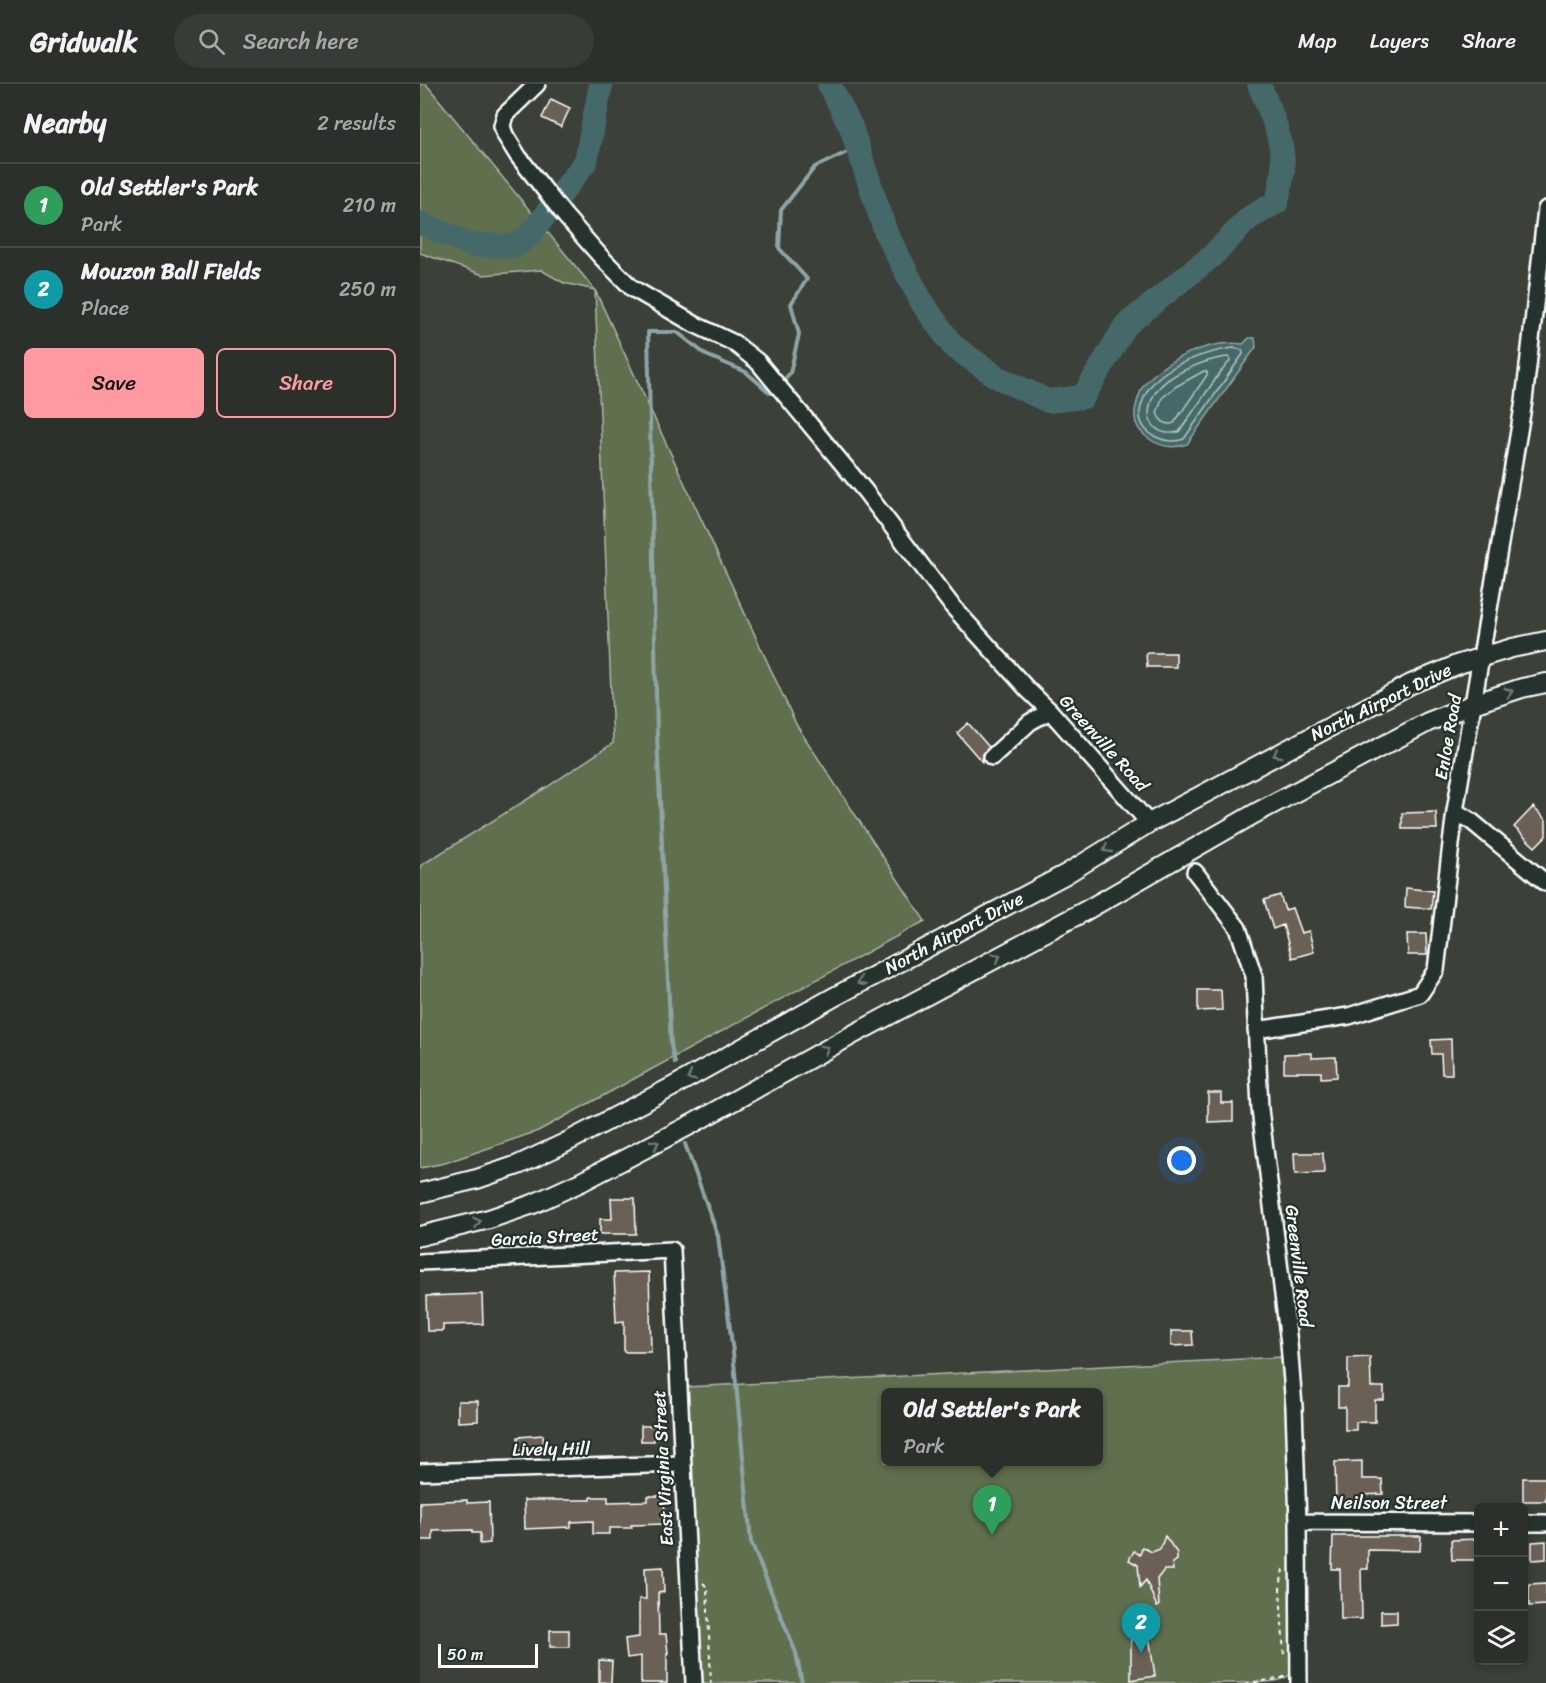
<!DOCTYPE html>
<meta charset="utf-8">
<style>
body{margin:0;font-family:Sriracha,sans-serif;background:#383c37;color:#f1f3f6}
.controls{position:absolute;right:18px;bottom:18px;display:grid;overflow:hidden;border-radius:9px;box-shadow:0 3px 9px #0003}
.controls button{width:54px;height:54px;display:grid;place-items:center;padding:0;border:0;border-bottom:2px solid #484b47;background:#2c302b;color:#f1f3f6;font:30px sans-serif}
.scale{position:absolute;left:18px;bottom:15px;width:100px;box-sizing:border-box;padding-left:6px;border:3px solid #fff;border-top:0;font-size:16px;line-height:21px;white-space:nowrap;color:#fff;-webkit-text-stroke:4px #26332d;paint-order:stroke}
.you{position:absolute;left:762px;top:1077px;width:21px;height:21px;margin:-15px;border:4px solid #fff;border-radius:50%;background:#1a73e8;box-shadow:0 0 0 9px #1a73e833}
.badge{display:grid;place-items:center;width:39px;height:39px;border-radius:50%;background:#ff9aa2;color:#fff;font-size:20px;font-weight:700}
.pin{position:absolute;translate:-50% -50px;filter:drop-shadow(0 2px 3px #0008)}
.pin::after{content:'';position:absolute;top:32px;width:21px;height:18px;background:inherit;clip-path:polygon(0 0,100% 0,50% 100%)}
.popup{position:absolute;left:461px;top:1304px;width:222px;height:78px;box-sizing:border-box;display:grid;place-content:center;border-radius:9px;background:#2c302b;filter:drop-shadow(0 2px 4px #0005);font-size:20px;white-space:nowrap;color:#a6a9a9}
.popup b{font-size:22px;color:#f1f3f6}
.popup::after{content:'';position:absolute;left:50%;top:100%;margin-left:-12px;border:12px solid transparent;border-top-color:#2c302b}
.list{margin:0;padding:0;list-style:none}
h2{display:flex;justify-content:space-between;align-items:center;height:78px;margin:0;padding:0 24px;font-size:26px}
h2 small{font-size:20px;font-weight:400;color:#a6a9a9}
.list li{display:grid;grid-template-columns:39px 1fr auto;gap:18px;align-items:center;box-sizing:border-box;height:84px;padding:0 24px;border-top:2px solid #484b47}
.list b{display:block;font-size:22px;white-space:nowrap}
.list p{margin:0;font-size:20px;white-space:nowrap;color:#a6a9a9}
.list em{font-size:20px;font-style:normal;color:#a6a9a9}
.actions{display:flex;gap:12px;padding:18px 24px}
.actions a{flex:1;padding:14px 0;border:2px solid #ff9aa2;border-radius:9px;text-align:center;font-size:21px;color:#ff9aa2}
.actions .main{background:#ff9aa2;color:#111}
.icon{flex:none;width:33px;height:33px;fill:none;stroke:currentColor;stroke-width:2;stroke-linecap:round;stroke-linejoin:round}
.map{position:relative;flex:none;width:1126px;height:1599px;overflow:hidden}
header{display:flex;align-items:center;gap:36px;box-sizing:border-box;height:84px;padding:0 30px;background:#2c302b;border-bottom:2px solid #484b47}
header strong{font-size:28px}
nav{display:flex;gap:33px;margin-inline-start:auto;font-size:21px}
.search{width:420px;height:54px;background:#383c37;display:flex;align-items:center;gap:15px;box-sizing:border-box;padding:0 21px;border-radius:33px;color:#a6a9a9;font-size:22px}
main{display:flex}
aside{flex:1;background:#2c302b}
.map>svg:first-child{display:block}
.green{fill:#616f50;stroke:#b0b7a8;stroke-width:1.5;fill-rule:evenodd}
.water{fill:#456969;stroke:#8fa5a5;stroke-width:1.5}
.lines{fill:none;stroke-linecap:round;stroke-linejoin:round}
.shore{stroke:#b5c3c3;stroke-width:1.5}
.stream{stroke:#8fa5a5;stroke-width:4}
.river{stroke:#456969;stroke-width:24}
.building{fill:#6b6055;stroke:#fff;stroke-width:1.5}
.minor-casing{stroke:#fff;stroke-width:20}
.major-casing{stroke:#fff;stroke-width:22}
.path{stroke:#fff;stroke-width:2;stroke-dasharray:4.5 4.5;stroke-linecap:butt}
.minor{stroke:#26332d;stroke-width:15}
.major{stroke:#26332d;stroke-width:18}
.oneway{stroke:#727a76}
.labels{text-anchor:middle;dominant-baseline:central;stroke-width:4.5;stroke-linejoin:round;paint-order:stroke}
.street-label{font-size:18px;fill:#fff;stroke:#26332d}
</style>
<header>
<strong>Gridwalk</strong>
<div class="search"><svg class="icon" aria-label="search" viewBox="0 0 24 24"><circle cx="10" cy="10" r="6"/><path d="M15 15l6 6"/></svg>Search here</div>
<nav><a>Map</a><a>Layers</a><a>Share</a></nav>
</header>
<main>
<aside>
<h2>Nearby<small>2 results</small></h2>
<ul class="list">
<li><span class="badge" style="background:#2e9e5b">1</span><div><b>Old Settler's Park</b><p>Park</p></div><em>210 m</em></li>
<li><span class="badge" style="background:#0f9aa8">2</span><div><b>Mouzon Ball Fields</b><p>Place</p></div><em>250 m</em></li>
</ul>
<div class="actions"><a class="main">Save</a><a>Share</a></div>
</aside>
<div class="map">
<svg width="1126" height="1599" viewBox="0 0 1126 1599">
<rect width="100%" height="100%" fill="#3b4039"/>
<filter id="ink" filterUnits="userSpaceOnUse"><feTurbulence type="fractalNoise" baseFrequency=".0167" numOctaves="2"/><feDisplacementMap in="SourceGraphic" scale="12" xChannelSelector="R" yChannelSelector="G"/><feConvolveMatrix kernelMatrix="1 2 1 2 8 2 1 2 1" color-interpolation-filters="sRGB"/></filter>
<g filter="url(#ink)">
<path class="green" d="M0 0H6L175 206 377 642 505 837 118 1047 25 1079 0 1084V782L127 703 193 659 175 206 144 199 121 186 63 191 0 169Z
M862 1273C871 1379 871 1483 871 1590 860 1599 848 1597 835 1599H281L265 1303ZM466 1308H678V1378H466Z"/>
<path class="water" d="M829 254H835L836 263 767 360C753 365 740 363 728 354 715 345 712 333 717 318 719 312 720 306 724 301 744 275 791 255 823 260Z"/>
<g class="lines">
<path class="shore" d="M813 264 822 266 823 270 764 355C748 361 722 352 720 332 719 325 724 312 728 306 743 281 786 268 813 264Z
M807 273 810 274V277L799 290 759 348C733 354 722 333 734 311 745 290 785 276 807 273Z
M784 287 787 288V291L754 339C746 342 740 337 737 329L742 314 755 303Z"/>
<path class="stream" d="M361 299 370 289 379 250 371 220 387 195 359 164 361 126 395 83 438 63
M255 979 251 961 237 651 228 248H257L286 271 326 288 350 309 355 304
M265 1060 298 1152 313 1268 331 1458 376 1569 382 1599"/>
<path class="river" d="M409 0 431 43 466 149 503 220 533 262 577 293 628 317 663 313 706 241 792 172 829 134 857 118C859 108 862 97 863 86 864 56 850 27 839 0
M0 139 51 161 95 162 110 151 166 77 181 0"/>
</g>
<path class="building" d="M131 15 150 24 141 43 122 34Z
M726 569H756V583H727Z
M548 639 569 663 563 670 562 678 537 649Z
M1113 723 1126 736V752L1115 763 1094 743Z
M1016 728 1017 745H982V729Z
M986 804 1013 807 1011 825 985 823Z
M860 811 865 826 872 824 881 849 889 847 894 868 872 874 863 841 853 845 844 816Z
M987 850H1006L1007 871H988Z
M778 906H801L802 926 778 927Z
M1031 955 1032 990H1022L1021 970H1012L1011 956Z
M892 969V974L916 973 917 993 901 994V988H864V970Z
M788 1009H801V1019H813V1037L788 1038Z
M874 1069H903L904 1089 875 1090Z
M191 1114H215L216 1150H180V1135H192Z
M229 1188 231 1268H204V1237L196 1238 194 1189Z
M62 1210 63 1240 23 1241V1247H7L6 1212Z
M751 1247H772L773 1261 751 1262Z
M950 1273 951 1303H964V1316H955V1338H936V1346H925V1323H918V1303H928V1274Z
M38 1317H58V1337L38 1338Z
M221 1342H234V1357H221Z
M123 1351 124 1365 99 1367 98 1353Z
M942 1377V1395H962L963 1410 942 1411V1419H916L915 1378Z
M1103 1394H1126V1417H1103Z
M228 1412H244L245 1440 211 1441 212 1444H189V1450H173V1437L151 1438V1443L105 1445 104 1416H171V1413H188V1418L228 1417Z
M47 1416V1419L69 1418 70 1459 60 1460V1449H52V1446L13 1447V1456H0V1418Z
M745 1452 757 1469V1476L752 1479 753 1486H744L737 1495 739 1522 737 1523 726 1496 720 1503 718 1481 709 1476 714 1467 720 1471 722 1463 732 1468 740 1465Z
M913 1452H1001L1000 1467 948 1466V1485H941L942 1535H921L920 1485H912Z
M1059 1455V1476H1032L1031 1456Z
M1126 1457V1475L1112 1476V1458Z
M243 1483 244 1508 238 1509 239 1550H246L248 1569H247V1599H221V1572L207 1574 205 1555 219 1553V1515H226L225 1484Z
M1126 1499V1521L1109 1522V1500Z
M961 1527H977V1539L961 1540Z
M130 1546H149V1563H130Z
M711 1546H728L735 1592 711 1596Z
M179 1576 192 1577 191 1599 179 1598Z"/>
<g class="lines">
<defs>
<path id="minor" d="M117 0 85 31 82 42 85 51 98 72 145 132 182 174 212 204 274 240 314 259 338 278 445 407 533 523 608 606 630 627 729 739
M572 673 610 638 630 627
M1035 727 1050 736 1126 799
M775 788 818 844 834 892 840 1025 869 1259 874 1323 878 1438 879 1599
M836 946 929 932 1000 910 1016 886 1035 727 1104 317 1126 125
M0 1178 252 1166 274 1599
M0 1388 262 1380
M878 1438 1058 1439
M1104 1439H1126"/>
<path id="major" d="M0 1109 57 1095 98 1081 143 1060 252 1003 414 913 646 790 729 739 991 600 1039 580 1092 564 1126 557
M0 1152 69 1135 113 1120 161 1098 272 1040 434 950 665 827 834 730 1008 638 1053 620 1102 604 1126 599"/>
</defs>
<use href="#minor" class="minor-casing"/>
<use href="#major" class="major-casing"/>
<path class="path" d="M863 1485 860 1505 864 1572
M283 1499 287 1503 291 1599
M825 1599 859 1595 866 1592"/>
<use href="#minor" class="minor"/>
<use href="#major" class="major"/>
</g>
<defs><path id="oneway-chevron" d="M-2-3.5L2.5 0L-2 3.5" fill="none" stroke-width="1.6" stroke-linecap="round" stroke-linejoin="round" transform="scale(1.5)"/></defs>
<g class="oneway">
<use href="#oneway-chevron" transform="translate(1089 608) rotate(-17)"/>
<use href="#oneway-chevron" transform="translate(857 670) rotate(152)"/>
<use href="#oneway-chevron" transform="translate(687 765) rotate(149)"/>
<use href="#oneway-chevron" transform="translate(577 873) rotate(-28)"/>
<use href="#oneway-chevron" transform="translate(441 898) rotate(152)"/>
<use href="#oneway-chevron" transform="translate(405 965) rotate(-29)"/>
<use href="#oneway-chevron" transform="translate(271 993) rotate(151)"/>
<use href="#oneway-chevron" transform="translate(235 1060) rotate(-28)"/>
<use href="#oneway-chevron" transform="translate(57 1138) rotate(-15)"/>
</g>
</g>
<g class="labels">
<g class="street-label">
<text transform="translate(961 618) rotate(-26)">North Airport Drive</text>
<text transform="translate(1028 653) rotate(-80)">Enloe Road</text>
<text transform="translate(684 659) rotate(48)">Greenville Road</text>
<text transform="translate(534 849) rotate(-28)">North Airport Drive</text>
<text transform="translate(125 1153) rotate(-3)">Garcia Street</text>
<text transform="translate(879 1182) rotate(83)">Greenville Road</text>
<text transform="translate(131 1365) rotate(-1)">Lively Hill</text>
<text transform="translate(243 1384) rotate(-93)">East Virginia Street</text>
<text x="969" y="1419">Neilson Street</text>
</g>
</g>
</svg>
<div class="controls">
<button>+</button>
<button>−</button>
<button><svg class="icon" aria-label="layers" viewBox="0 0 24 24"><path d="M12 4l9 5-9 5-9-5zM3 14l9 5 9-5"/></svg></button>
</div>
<div class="scale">50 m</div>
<div class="you"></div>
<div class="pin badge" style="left:572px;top:1451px;background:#2e9e5b">1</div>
<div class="popup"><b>Old Settler's Park</b>Park</div>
<div class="pin badge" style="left:721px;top:1569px;background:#0f9aa8">2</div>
</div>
</main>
